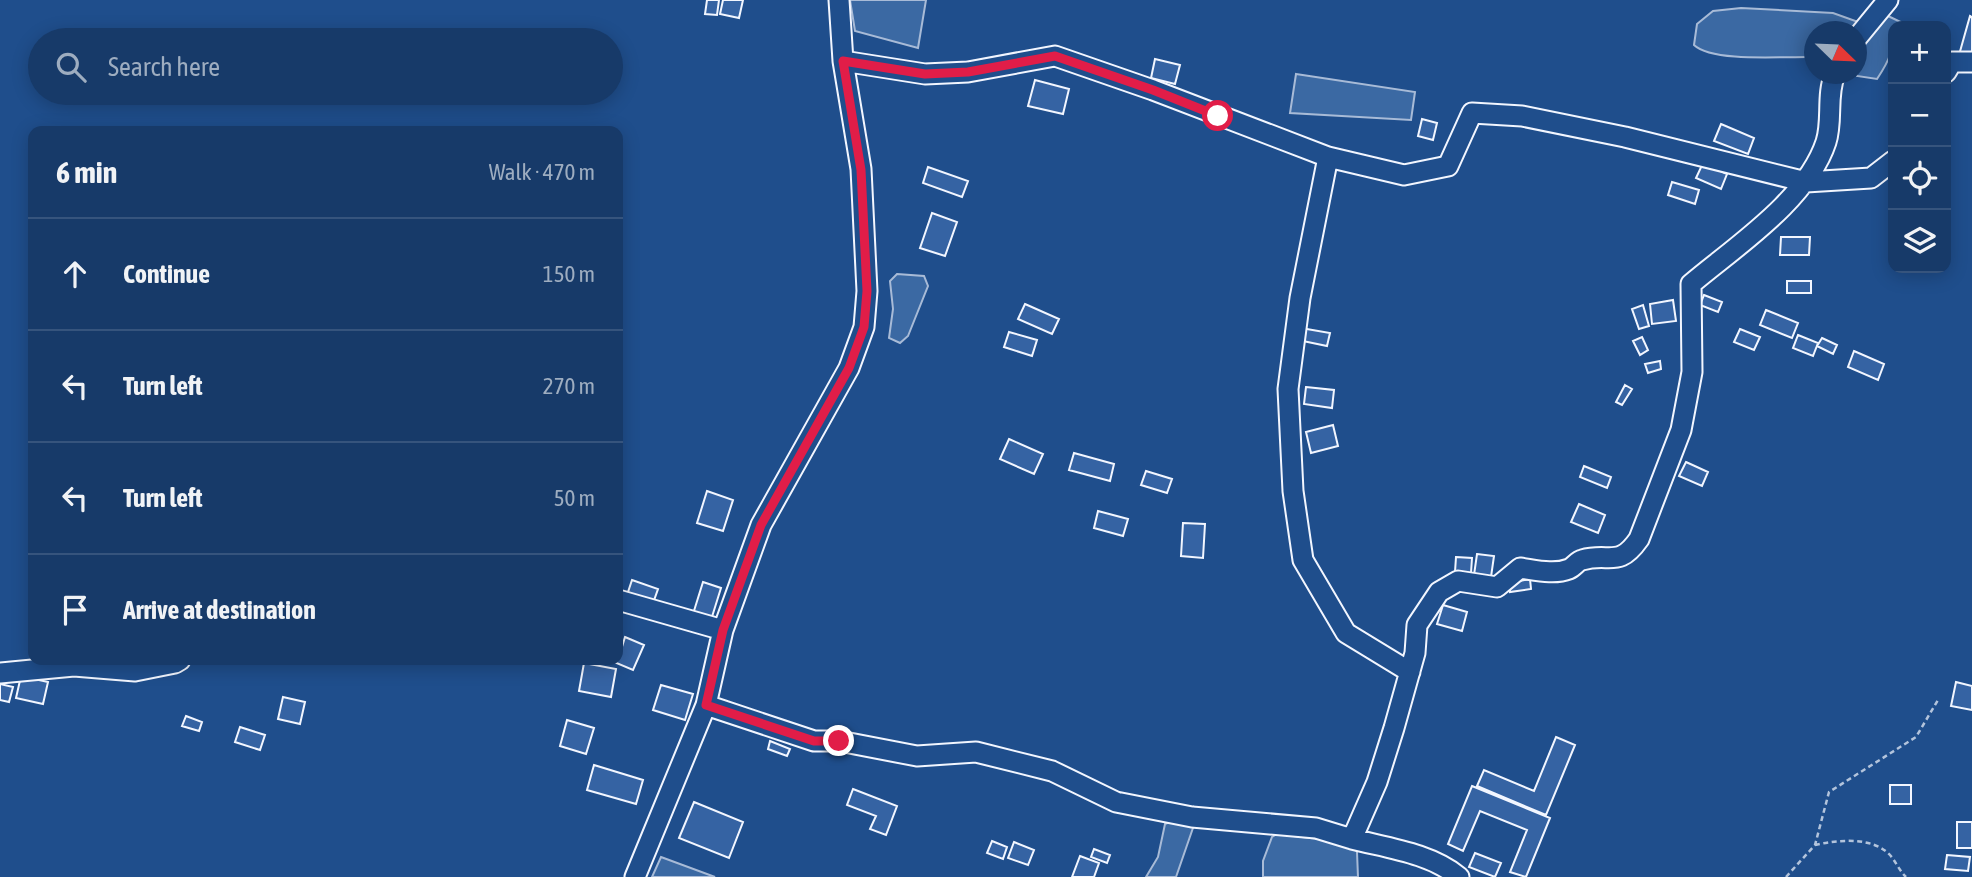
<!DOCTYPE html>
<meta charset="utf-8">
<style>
body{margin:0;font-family:"Asap Condensed",sans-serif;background:#20416f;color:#f1f3f6}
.controls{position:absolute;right:21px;top:21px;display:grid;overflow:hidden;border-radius:14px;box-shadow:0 4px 18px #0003}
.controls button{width:63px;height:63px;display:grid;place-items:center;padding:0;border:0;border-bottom:2px solid #36547d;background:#173a69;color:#f1f3f6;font:35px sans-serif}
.compass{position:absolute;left:1804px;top:21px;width:63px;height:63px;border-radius:50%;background:#173a69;box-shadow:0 4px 18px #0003;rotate:113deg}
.stop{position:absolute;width:21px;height:21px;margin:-16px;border:5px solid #e11d48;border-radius:50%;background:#fff}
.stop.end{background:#e11d48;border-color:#fff;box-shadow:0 2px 7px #0008}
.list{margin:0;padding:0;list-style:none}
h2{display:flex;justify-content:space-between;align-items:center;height:91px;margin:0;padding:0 28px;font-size:30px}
h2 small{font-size:23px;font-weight:400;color:#9eadc0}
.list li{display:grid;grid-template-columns:46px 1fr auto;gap:21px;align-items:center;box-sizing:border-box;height:112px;padding:0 28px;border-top:2px solid #36547d}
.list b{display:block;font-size:26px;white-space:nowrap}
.list em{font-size:23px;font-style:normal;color:#9eadc0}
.icon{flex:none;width:38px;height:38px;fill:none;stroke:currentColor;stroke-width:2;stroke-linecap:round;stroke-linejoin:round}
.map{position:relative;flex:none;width:1972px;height:877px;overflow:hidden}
.search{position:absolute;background:#173a69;box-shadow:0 4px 18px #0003;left:28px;top:28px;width:595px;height:77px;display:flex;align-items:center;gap:18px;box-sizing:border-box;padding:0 24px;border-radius:38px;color:#9eadc0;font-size:26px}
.panel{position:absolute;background:#173a69;box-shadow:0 4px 18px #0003;left:28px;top:126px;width:595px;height:539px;border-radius:14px}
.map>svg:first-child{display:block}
.water{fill:#3b69a3;stroke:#a8bbd7;stroke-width:2}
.building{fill:#3563a3;stroke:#f2f6ff;stroke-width:2}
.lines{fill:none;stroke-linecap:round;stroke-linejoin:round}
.minor-casing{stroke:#f2f6ff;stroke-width:23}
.path{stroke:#b3c4dc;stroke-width:2.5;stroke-dasharray:5 3.5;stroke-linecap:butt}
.minor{stroke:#1f4e8c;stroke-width:19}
.route{stroke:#e11d48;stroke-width:9}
</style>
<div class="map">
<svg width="1972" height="877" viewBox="0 0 1972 877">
<rect width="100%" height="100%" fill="#1f4e8c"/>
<path class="water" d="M850 0H926L918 48 855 31Z
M1741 8 1833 13 1861 23 1855 31 1814 32V57C1787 56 1713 63 1694 45L1697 24 1713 11Z
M1888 16 1907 25 1893 26C1893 51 1891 58 1877 79L1857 76V55L1878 19Z
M1296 74 1415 92 1411 120 1290 113Z
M897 274 924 276 928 286 908 336 900 343 889 338 893 309 890 281Z
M1174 820 1194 825 1176 877H1146L1158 857 1165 824Z
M1277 834 1352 843 1357 852 1358 877H1263V861L1272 837Z
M661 857 715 877H652Z"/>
<path class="building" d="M707 0H719L717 15 705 14Z
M723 0H743L739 18 720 14Z
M1970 16 1972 17V58L1959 55Z
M1155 59 1180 65 1175 84 1151 78Z
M1035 80 1069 89 1063 114 1028 106Z
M1422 119 1437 123 1433 140 1418 136Z
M1721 124 1754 138 1748 154 1714 141Z
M1703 163 1727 174 1721 189 1696 178Z
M928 167 968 181 962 197 923 183Z
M1672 182 1699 190 1695 204 1668 195Z
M932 213 957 222 945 256 920 248Z
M1781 237H1810L1809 255H1780Z
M1787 281H1811V293H1787Z
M1704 295 1722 302 1718 312 1700 305Z
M1673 300 1676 321 1652 324 1650 304Z
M1025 304 1059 319 1052 334 1018 319Z
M1643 305 1649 326 1639 329 1632 309Z
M1766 310 1798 323 1792 338 1760 325Z
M1301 328 1330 333 1327 346 1298 340Z
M1740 329 1760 337 1754 350 1734 342Z
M1009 332 1037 340 1032 356 1004 347Z
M1798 335 1818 343 1813 356 1793 348Z
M1642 337 1648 350 1640 355 1633 341Z
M1822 338 1837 345 1833 354 1817 346Z
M1854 351 1884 364 1878 380 1848 367Z
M1660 361 1661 369 1648 373 1645 364Z
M1625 385 1632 389 1622 405 1616 402Z
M1306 387 1334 390 1332 408 1304 404Z
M1333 425 1338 446 1311 453 1306 432Z
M1009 439 1043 454 1034 474 1000 459Z
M1074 453 1114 464 1110 481 1069 470Z
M1686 462 1708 472 1702 486 1679 476Z
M1584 466 1611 477 1607 488 1580 477Z
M1146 471 1172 479 1167 493 1141 485Z
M707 491 733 500 723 531 697 523Z
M1579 504 1605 515 1598 533 1571 522Z
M1098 511 1128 519 1123 536 1094 528Z
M1183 523 1205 524 1203 558 1181 556Z
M1477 554 1494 556 1491 577 1474 575Z
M1456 557 1472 558 1471 573 1455 572Z
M1530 579 1531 589 1510 592 1509 583Z
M632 580 658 589 652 606 626 598Z
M703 582 721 588 711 620 693 614Z
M1443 605 1467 612 1462 631 1437 624Z
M625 637 644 645 633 670 614 662 618 660Z
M584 663 616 669 611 697 579 691Z
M21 676 48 682 43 704 16 698Z
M1956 682 1972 686V710L1951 706Z
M0 684 13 687 9 702 0 700Z
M661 685 693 694 685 720 653 710Z
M283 697 305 702 300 724 278 719Z
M186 716 202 722 199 731 182 726Z
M567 720 594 728 586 754 560 746Z
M240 727 265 735 260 750 235 742Z
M1556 737 1575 745 1546 815 1477 786 1484 770 1534 791Z
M770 741 790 749 787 756 768 749Z
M594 765 643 780 636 804 587 790Z
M1890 785H1911V804H1890Z
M1472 786 1550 818 1526 877 1510 872 1527 830 1480 811 1463 851 1448 844Z
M853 789 897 806 886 835 870 829 876 816 847 805Z
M694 802 743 822 729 858 679 838Z
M1957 822H1972V848H1957Z
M992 841 1007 847 1003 859 987 853Z
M1014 842 1034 850 1028 865 1008 858Z
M1094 849 1110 855 1107 863 1091 857Z
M1475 853 1501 863 1495 877 1469 867Z
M1947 855 1970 857 1968 871 1945 869Z
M1080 856 1099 863 1094 877H1072Z"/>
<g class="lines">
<defs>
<path id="minor" d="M1856 39 1888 0
M843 61 925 74 968 72 1055 56 1153 90 1328 157 1404 175 1448 166 1472 113 1522 116 1625 137 1806 182 1871 178 1893 161
M1946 72 1952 62H1972
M1328 157 1300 298 1288 389 1293 491 1303 560 1346 633 1410 672
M618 600 723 630
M0 673 74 666 135 671 175 663 180 660
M706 705 814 741H839L917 756 976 752 1052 771 1116 802 1192 817 1316 828 1352 839 1377 782 1394 728 1415 653 1417 625 1439 592 1458 581 1497 587 1520 568C1535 570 1554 575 1569 569 1574 567 1577 561 1582 560 1610 552 1618 569 1639 539L1681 430 1692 372 1691 284C1736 246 1807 200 1826 142 1833 121 1826 95 1835 74
M1352 839C1387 848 1430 853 1459 877
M635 877 706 705 723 630 761 525 849 368 864 327 867 291 861 169 843 61 839 0"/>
</defs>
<use href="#minor" class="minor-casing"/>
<path class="path" d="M1815 845C1837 840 1872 836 1890 855 1896 862 1899 870 1906 877
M1786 877 1815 845 1829 792 1916 737 1938 700"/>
<use href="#minor" class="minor"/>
</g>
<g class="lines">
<path class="route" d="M839 741H814L706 705 723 630 761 525 849 368 864 327 867 291 861 170 843 61 925 74 968 72 1055 56 1153 90 1218 116"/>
</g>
</svg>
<div class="controls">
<button>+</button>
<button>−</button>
<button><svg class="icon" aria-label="locate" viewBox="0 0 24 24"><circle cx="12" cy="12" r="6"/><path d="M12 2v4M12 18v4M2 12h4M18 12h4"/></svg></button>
<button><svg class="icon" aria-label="layers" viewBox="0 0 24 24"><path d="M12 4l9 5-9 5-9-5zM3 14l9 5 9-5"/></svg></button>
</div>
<svg class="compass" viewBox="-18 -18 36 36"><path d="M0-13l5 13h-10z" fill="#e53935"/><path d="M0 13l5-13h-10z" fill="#9eadc0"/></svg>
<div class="stop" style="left:1218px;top:116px"></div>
<div class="stop end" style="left:839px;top:741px"></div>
<div class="search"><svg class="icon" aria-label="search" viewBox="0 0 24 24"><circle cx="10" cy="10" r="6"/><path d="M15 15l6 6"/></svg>Search here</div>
<section class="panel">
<h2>6 min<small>Walk · 470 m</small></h2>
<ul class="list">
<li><svg class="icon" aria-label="ahead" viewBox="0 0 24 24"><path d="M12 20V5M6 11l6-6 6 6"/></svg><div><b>Continue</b></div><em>150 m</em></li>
<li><svg class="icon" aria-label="left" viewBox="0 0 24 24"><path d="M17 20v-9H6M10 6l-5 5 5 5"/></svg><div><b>Turn left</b></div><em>270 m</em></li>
<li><svg class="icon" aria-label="left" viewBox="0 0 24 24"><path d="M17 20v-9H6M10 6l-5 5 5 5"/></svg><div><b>Turn left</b></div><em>50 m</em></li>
<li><svg class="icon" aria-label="arrive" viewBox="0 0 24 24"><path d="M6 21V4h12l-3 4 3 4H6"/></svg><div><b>Arrive at destination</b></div></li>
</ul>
</section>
</div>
